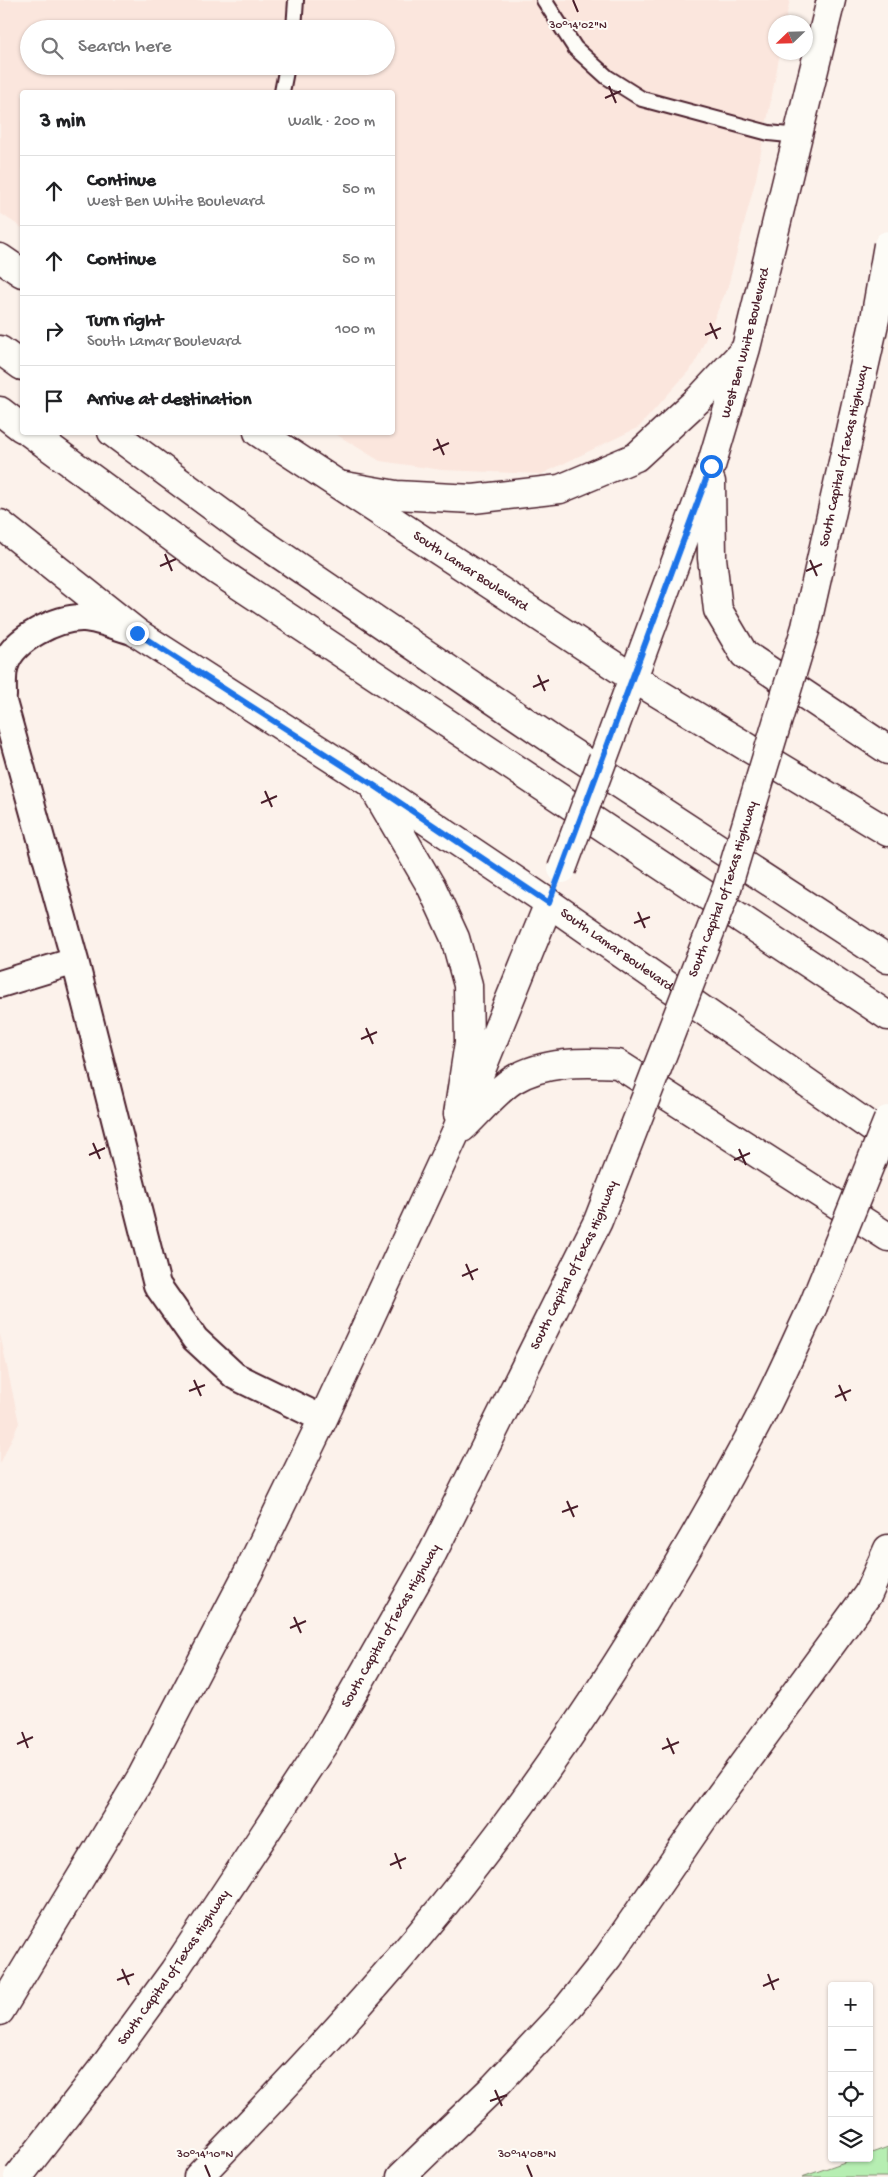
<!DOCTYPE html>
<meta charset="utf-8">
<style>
body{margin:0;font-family:"Gochi Hand",sans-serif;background:#f2f2f2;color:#202124}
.controls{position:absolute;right:15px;bottom:15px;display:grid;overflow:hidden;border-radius:5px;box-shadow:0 1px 4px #0004}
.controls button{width:45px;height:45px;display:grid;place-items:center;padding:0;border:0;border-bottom:1px solid #e0e0e0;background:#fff;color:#202124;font:25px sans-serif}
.compass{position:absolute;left:768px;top:15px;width:45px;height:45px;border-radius:50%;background:#fff;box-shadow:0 1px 4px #0004;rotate:247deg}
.stop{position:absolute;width:15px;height:15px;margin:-11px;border:4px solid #1a73e8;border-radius:50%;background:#fff}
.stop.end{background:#1a73e8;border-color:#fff;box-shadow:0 1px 5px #0008}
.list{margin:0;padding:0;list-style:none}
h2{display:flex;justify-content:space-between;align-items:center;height:65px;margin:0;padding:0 20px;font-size:21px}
h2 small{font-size:16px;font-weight:400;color:#757577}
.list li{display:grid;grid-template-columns:32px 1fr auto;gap:15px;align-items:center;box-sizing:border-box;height:70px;padding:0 20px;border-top:1px solid #e0e0e0}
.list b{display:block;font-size:19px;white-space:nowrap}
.list p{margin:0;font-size:16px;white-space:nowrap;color:#757577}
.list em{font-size:16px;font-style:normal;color:#757577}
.icon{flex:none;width:28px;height:28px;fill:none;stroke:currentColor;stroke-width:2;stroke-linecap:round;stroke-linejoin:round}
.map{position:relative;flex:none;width:888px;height:2177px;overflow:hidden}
.search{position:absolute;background:#fff;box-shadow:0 1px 4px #0004;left:20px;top:20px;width:375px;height:55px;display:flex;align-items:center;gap:12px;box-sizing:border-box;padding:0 18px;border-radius:28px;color:#757577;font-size:19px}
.panel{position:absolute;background:#fff;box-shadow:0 1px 4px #0004;left:20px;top:90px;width:375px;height:345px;border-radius:5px}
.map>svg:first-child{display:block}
.built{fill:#fbe6dd;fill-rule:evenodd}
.green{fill:#b6eeb2;stroke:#80866e}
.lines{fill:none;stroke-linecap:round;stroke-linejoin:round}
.lane-casing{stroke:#4a1f2b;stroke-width:18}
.street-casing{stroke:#4a1f2b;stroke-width:30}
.secondary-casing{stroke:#4a1f2b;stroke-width:31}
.highway-casing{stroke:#4a1f2b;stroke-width:31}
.lane{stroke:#fdfcf7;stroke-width:14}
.street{stroke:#fdfcf7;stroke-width:26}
.secondary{stroke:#fdfcf7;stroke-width:28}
.highway{stroke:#fdfcf7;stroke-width:28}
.secondary-bridge-casing{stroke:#4a1f2b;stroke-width:31;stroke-linecap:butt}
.highway-bridge-casing{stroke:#4a1f2b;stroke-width:31;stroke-linecap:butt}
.secondary-bridge{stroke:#fdfcf7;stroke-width:28}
.highway-bridge{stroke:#fdfcf7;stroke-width:28}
.route{stroke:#1a73e8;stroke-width:6}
.ticks{fill:none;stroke:#4a1f2b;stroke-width:2}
.labels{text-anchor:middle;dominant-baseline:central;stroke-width:4;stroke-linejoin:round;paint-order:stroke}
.street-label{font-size:14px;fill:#4a1f2b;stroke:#fdfcf7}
.ticks-label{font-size:12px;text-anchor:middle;fill:#4a1f2b;stroke:#fdfcf7;stroke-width:4;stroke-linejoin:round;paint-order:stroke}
</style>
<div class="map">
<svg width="888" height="2177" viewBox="0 0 888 2177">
<rect width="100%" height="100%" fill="#fcf2eb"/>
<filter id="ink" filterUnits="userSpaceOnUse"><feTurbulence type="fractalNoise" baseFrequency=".02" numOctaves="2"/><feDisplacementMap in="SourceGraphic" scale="10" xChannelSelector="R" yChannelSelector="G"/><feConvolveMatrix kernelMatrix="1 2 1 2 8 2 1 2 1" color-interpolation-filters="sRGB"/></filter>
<g filter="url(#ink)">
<path class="built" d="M0 0H790L785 22H776V52L780 53 756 178 728 286 695 364 639 427 542 474 442 470 380 461 334 433 392 432V92H22V228L0 213ZM29 29H386V66H29Z
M0 1334 19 1423 0 1464Z"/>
<path class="green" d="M888 2147V2177H802L856 2158H869V2154Z"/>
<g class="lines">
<defs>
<path id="lane" d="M544 0 575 48 607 77 642 99 769 133 798 136
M294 29 296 0
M282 92 287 66"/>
<path id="street" d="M0 691 75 961 157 1285 195 1339 235 1376 323 1419
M3 696C3 687 2 674 5 665 13 639 57 617 84 618 100 619 120 628 136 632
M0 984 75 961"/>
<g id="secondary">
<path d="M0 258 22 273"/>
<path id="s1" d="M258 432 633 678 888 832"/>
<path d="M711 482 712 558 718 610 744 654 888 750"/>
<path d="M345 486 396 495 473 499 560 489 636 457 699 399 742 353"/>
<path id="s2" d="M0 524 137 633 372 784 549 903 888 1139"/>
<path id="s3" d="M603 759 711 466 746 348 831 0"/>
<path d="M375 790 432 888 455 938 468 985 469 1042 458 1114"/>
</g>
<path id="highway" d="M0 350 22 366
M0 411 22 428
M29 432 215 569 888 1016
M112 432 254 537 554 741 888 959
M462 1128C476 1115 497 1090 513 1080 544 1061 583 1062 618 1064L888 1237
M0 2011 142 1776 249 1571 323 1419 455 1134 549 903
M198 2177C272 2100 347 2021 416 1939 548 1782 659 1607 755 1427 776 1388 794 1346 813 1306
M401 2177 493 2088 565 2011 608 1957 703 1819 868 1594 888 1549"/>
</defs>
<use href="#lane" class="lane-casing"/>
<use href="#street" class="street-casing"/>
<use href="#secondary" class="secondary-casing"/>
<use href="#highway" class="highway-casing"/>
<use href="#lane" class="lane"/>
<use href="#street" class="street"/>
<use href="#secondary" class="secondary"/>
<use href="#highway" class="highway"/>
<defs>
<path id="secondary-bridge" d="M562 869 603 759"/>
<g id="highway-bridge">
<path d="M813 1306 888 1120"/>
<path id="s4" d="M18 2177 109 2060 174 1971 325 1742 433 1552 598 1221 727 888 806 627 875 319 888 245"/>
</g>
</defs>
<use href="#secondary-bridge" class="secondary-bridge-casing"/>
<use href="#highway-bridge" class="highway-bridge-casing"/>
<use href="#secondary-bridge" class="secondary-bridge"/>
<use href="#highway-bridge" class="highway-bridge"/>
</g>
</g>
<g class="lines" filter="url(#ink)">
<path class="route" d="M137 633 372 784 549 903 711 466"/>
</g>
<path class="ticks" d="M573 0 578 12M609 86 616 103M605 98 621 91M710 323 717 339M705 335 721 328M437 439 444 455M433 450 449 443M165 554 172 571M810 560 817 576M160 566 176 559M806 571 822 564M538 675 545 691M533 687 549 680M265 791 272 807M261 803 277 796M638 912 645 928M634 923 650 917M366 1028 373 1044M361 1039 377 1032M93 1143 100 1159M739 1149 746 1165M89 1155 105 1148M734 1160 750 1153M466 1264 473 1280M462 1276 478 1269M194 1380 201 1396M839 1385 846 1401M189 1391 205 1385M835 1397 851 1390M567 1501 574 1517M562 1512 578 1506M294 1617 301 1633M290 1628 306 1621M22 1732 28 1748M667 1738 674 1754M17 1744 33 1737M662 1749 679 1742M395 1853 401 1869M390 1865 406 1858M122 1969 129 1985M768 1974 774 1990M117 1980 134 1974M763 1986 779 1979M495 2090 502 2106M490 2101 507 2095M205 2165 210 2177M527 2165 532 2177"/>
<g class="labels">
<g class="street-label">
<text stroke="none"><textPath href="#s3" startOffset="440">West Ben White Boulevard</textPath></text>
<text stroke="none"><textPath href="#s4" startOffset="1926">South Capital of Texas Highway</textPath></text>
<text stroke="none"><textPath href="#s1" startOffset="254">South Lamar Boulevard</textPath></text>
<text stroke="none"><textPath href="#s4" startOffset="1476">South Capital of Texas Highway</textPath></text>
<text stroke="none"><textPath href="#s2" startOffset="750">South Lamar Boulevard</textPath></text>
<text stroke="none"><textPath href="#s4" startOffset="1071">South Capital of Texas Highway</textPath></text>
<text stroke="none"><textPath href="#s4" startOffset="666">South Capital of Texas Highway</textPath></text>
<text stroke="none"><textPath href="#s4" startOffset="261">South Capital of Texas Highway</textPath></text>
</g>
</g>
<g class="ticks-label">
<text x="578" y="28">30°14'02"N</text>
<text x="205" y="2157">30°14'10"N</text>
<text x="527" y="2157">30°14'08"N</text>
</g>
</svg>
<div class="controls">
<button>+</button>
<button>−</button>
<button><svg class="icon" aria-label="locate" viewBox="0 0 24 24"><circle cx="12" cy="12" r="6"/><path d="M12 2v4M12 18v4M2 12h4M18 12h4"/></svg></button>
<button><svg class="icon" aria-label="layers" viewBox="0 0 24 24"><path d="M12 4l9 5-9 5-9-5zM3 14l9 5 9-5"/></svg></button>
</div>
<svg class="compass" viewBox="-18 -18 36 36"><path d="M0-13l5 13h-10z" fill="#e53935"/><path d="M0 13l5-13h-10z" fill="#757577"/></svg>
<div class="stop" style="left:711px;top:466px"></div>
<div class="stop end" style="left:137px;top:633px"></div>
<div class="search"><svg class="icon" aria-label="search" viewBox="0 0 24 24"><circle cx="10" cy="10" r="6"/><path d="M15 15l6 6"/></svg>Search here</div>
<section class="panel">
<h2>3 min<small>Walk · 200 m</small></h2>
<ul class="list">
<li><svg class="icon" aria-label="ahead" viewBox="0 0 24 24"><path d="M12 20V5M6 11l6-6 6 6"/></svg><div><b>Continue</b><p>West Ben White Boulevard</p></div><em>50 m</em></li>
<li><svg class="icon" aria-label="ahead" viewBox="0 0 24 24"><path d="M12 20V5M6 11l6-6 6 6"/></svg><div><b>Continue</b></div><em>50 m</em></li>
<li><svg class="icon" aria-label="right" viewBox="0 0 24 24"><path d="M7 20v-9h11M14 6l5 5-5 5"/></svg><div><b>Turn right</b><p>South Lamar Boulevard</p></div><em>100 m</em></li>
<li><svg class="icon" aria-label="arrive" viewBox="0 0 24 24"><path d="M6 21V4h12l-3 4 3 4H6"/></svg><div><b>Arrive at destination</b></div></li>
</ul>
</section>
</div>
